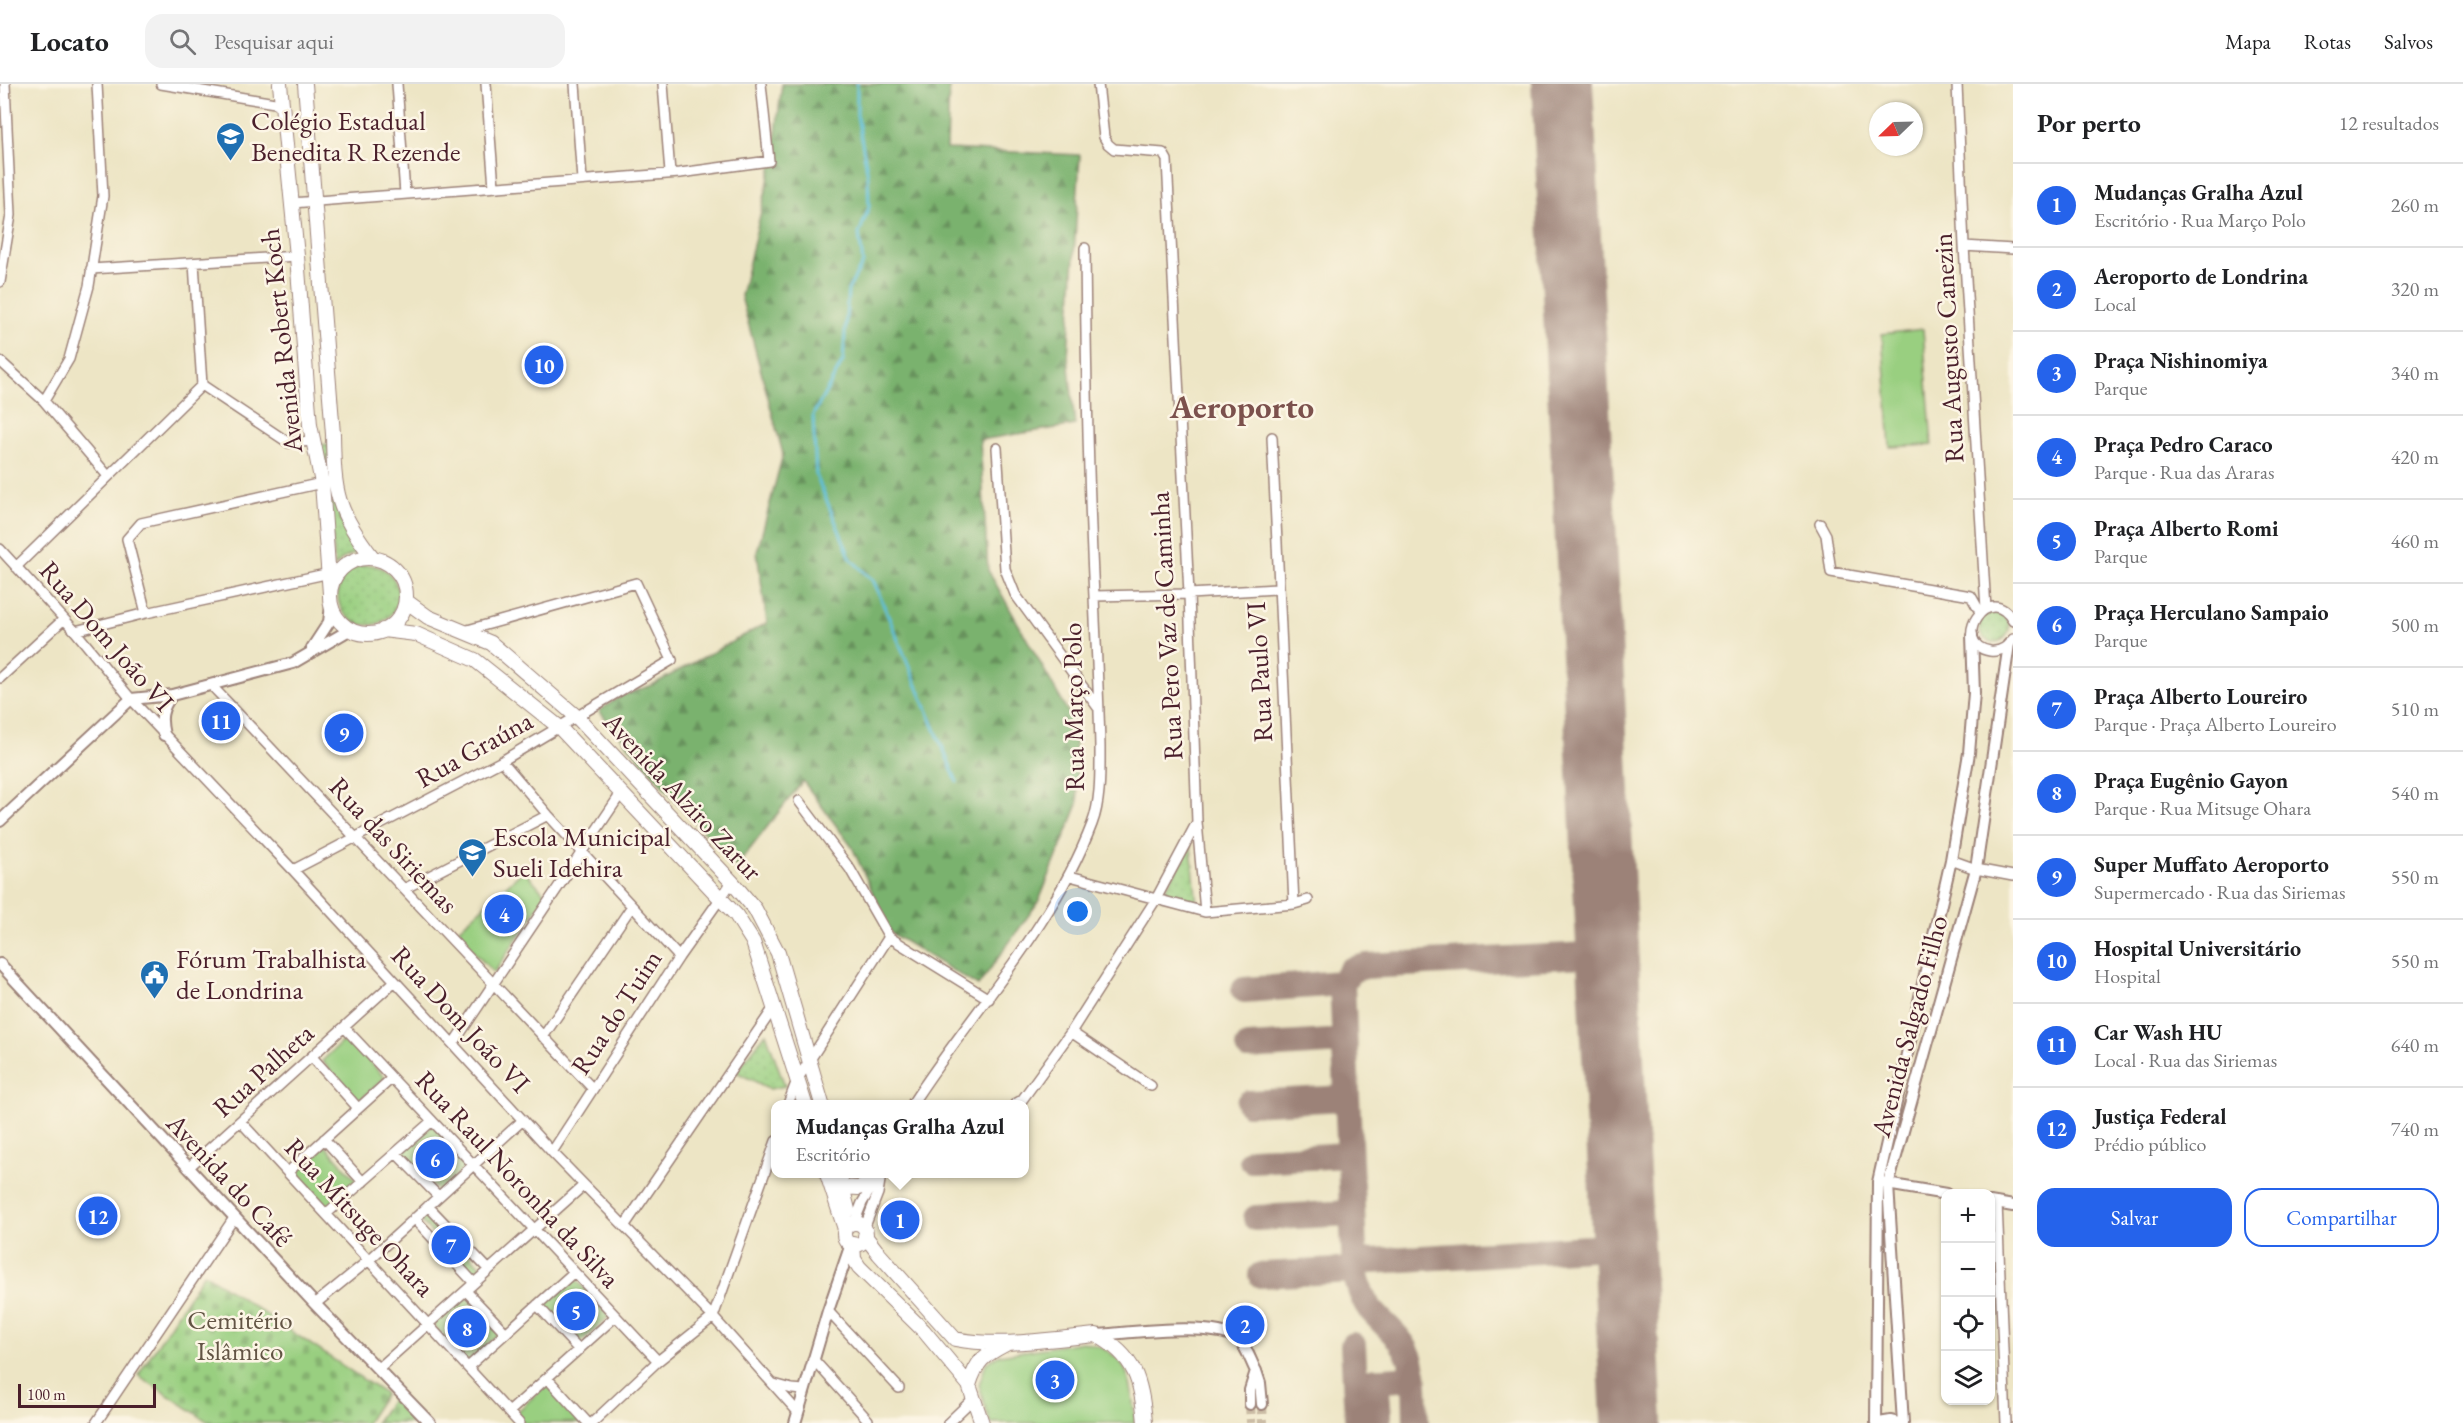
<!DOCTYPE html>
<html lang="pt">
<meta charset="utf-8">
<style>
body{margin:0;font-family:"EB Garamond",serif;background:#f2f2f2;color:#202124}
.controls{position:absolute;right:18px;bottom:18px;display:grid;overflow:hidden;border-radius:12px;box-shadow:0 2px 4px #0004}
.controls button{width:54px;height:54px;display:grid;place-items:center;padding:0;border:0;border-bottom:2px solid #e0e0e0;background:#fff;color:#202124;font:30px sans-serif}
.compass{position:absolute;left:1869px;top:18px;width:54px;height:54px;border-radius:50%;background:#fff;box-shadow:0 2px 4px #0004;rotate:247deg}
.scale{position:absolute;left:18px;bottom:15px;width:138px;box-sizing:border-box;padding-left:6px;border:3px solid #4a1f2b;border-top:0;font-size:16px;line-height:21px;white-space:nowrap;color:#4a1f2b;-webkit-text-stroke:4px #fcf5e5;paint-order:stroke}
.you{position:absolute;left:1078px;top:828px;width:21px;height:21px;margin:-15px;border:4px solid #fff;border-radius:50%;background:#1a73e8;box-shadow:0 0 0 9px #1a73e833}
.badge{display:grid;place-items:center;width:39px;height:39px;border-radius:50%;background:#2563eb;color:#fff;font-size:20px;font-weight:700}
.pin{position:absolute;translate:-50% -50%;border:3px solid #fff;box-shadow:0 2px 6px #0006}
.popup{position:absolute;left:771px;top:1016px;width:258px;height:78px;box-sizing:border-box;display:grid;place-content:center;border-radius:12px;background:#fff;filter:drop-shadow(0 2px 4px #0005);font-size:20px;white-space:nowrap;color:#757577}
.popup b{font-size:22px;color:#202124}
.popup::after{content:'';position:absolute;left:50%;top:100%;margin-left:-12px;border:12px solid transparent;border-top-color:#fff}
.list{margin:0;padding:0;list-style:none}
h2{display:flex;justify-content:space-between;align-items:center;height:78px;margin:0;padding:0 24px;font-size:26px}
h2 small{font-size:20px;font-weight:400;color:#757577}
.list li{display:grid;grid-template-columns:39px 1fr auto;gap:18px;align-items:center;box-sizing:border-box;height:84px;padding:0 24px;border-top:2px solid #e0e0e0}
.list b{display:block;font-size:22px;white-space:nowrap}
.list p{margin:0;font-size:20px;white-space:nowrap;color:#757577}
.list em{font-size:20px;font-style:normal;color:#757577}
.actions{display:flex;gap:12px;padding:18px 24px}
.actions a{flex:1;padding:14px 0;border:2px solid #2563eb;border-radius:18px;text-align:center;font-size:21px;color:#2563eb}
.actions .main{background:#2563eb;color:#fff}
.icon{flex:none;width:33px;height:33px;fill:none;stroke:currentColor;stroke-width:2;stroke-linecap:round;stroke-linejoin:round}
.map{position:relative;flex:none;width:2013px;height:1339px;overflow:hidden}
header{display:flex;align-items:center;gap:36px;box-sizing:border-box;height:84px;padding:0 30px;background:#fff;border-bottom:2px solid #e0e0e0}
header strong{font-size:28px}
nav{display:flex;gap:33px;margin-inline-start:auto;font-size:21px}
.search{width:420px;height:54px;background:#f2f2f2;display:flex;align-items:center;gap:15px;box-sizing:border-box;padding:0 21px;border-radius:18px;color:#757577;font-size:22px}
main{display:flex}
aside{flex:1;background:#fff}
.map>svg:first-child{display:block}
.grass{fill:url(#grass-dots);stroke:#727756;stroke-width:1.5}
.forest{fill:url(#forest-firs);stroke:#62684c;stroke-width:1.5}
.cemetery{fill:url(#cemetery-stones);stroke:#727756;stroke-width:1.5}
.park{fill:#99cf80;stroke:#727756;stroke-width:1.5}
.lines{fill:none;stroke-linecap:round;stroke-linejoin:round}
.stream{stroke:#5ec0dc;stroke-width:3}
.taxiway{stroke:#9c8278;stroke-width:26}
.runway{stroke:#9c8278;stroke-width:62}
.tertiary-tunnel{stroke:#ccbda6;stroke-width:10;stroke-dasharray:10 5;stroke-linecap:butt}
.minor-casing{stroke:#9c8278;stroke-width:12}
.tertiary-casing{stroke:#9c8278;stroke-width:14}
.primary-casing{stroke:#9c8278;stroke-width:16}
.minor{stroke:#fff;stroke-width:9}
.tertiary{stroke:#fff;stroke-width:10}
.primary{stroke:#fff;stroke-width:14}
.labels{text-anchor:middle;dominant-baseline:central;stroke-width:5;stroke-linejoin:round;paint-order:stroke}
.poi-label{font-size:27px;fill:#4a1f2b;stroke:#fcf5e5;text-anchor:start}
.street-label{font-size:27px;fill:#4a1f2b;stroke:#fcf5e5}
.park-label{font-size:27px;fill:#625444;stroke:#fcf5e5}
.district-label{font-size:33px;font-weight:bold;fill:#7c514d;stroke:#fcf5e5}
</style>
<header>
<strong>Locato</strong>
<div class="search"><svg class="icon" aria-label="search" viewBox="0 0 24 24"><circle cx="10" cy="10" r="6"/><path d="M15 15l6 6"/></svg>Pesquisar aqui</div>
<nav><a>Mapa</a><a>Rotas</a><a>Salvos</a></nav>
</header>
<main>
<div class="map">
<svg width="2013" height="1339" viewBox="0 0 2013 1339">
<defs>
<pattern id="grass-dots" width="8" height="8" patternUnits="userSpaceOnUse" patternTransform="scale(1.5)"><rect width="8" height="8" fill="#99cf80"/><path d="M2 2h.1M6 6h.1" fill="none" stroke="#85b16f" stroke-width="1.8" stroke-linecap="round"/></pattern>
<pattern id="forest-firs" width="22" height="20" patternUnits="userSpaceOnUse" patternTransform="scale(1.5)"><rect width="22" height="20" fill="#7ab26e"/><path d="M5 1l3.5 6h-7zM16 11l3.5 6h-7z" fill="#66905b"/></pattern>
<pattern id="cemetery-stones" width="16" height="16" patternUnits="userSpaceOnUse" patternTransform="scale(1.5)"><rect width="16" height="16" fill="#99cf80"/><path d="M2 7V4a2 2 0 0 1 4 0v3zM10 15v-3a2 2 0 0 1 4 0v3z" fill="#85b16f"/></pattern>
</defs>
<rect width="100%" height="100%" fill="#fcf5e5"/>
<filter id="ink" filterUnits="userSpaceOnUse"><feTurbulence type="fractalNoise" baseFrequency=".0167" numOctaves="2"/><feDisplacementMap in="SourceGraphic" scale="12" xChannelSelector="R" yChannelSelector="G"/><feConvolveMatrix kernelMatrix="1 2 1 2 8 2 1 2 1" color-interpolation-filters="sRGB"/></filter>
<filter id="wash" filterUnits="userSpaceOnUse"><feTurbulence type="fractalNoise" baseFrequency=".008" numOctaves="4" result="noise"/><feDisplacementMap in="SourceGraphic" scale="24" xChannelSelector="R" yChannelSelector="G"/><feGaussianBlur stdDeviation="1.35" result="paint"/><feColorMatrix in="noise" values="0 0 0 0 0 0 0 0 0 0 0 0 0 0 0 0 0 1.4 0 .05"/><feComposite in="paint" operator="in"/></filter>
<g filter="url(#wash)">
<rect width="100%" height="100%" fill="#ede5c5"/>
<path class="grass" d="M328 360C331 399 332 437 362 466L342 475 335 483 327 388 321 361Z
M338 511a30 30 0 1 1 60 0a30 30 0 1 1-60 0Z
M1979 543a15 15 0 1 1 30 0a15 15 0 1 1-30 0Z
M1191 762 1197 821 1160 814Z
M766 949 785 1002 770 1005 736 988Z"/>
<path class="forest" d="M782 0H949L947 65 1080 71 1068 272 1075 341 980 356 988 486 1074 639 1078 720 1039 817 978 902 891 849 852 763 803 697 736 783 686 729 599 627 621 612 652 601 767 539 757 468 783 370 741 212 772 81Z"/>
<path class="cemetery" d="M204 1189 385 1310 366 1339H210L138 1291Z
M392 1315 412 1339H375Z"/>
<path class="park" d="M1923 245 1932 361 1890 363 1882 250Z
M524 786 546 811 494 889 455 848Z
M347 953 385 994 358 1018 322 977Z
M432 1041 469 1080 438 1107 401 1069Z
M324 1060 358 1098 327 1125 293 1088Z
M428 1127 484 1186 474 1194 419 1135Z
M575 1194 609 1232 579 1260 543 1222Z
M466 1212 500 1249 467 1278 433 1240Z
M1083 1258C1131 1269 1131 1296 1135 1339H990L979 1301 986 1279 1000 1271Z
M547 1300 582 1339H524L516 1329Z"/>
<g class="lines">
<path class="stream" d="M857 0V31L868 92 869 123 859 150 863 179 848 206 843 277 813 331 816 391 851 475 874 498 957 698"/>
<path class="taxiway" d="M1244 906 1342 899
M1248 963 1344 957
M1249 1019 1346 1014
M1252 1076 1348 1071
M1256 1134 1352 1129
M1355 1178 1623 1162
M1261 1191 1355 1186
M1353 1261 1357 1333
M1376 1296 1379 1332
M1355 1298 1414 1294
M1416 1339C1415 1318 1417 1294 1410 1274 1403 1254 1385 1242 1372 1227 1362 1216 1359 1203 1355 1189L1342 899 1351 886 1366 882 1607 870"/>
<path class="runway" d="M1562 0 1632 1337"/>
</g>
</g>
<g filter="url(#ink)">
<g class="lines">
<path class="tertiary-tunnel" d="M1250 1320 1251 1339
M1262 1320 1263 1339"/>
<defs>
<path id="minor" d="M161 0 281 20
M397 0 405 110
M486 0 494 103
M575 0 582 96
M663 0 670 89
M1957 0 1964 162 1986 525
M292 119 680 89 769 77 761 0
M1964 162 2013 165
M194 179 202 301
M91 185 297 172
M0 198 11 131 5 0
M0 277 44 317 108 392
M202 301 289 359 313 357
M44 317 69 275 89 202 103 112 97 0
M1272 353 1294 820
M997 364 1005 485 1015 510 1099 625
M1820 440 1826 451 1831 488 1971 512 1980 528
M0 465 75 547 131 615 293 786 552 1068 713 1233 797 1327
M16 483 202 301
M1094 512 1189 510 1277 505
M146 529 127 455 141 439 322 399
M2013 537C1989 495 1948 560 1990 567 2000 568 2008 563 2013 555
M75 547 146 529 330 489
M0 594 64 535
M211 601 593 1005
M502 677 548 731 679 873
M799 717 850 785 889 853 989 915
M1197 738 1205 828
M1951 776 1976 785 2013 792
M293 786 502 677 672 576 636 499 464 547
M1070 792 1205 828 1294 820 1308 816
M404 805 548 731
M344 943 658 1277
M1071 948 1151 1002
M543 953 632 822
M453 960 622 708
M312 973 358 1024
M788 1020 797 996 889 853
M912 1020C972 927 1052 845 1092 740 1101 717 1100 687 1100 663 1099 612 1096 562 1094 512 1088 396 1086 280 1085 164
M1015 1020 1022 1016 1071 948 1156 815 1197 738 1189 510 1167 76 1163 69 1114 65 1108 60 1104 53 1098 0
M240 1037 519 1339
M324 1055 363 1098
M552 1068 679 873 732 798
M396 1069 438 1112
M188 1084 395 897
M288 1088 392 994
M1997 1119 2006 1339
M428 1122 489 1186
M326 1130 432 1037
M414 1134 474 1199
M854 1139 862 1119 875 1098
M625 1141 775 922
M864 1145 878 1109 881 1090
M466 1207 506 1249
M315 1220 369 1176 523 1036
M537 1221 579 1266
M828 1227 899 1304
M813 1275 868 1336
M468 1283 574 1188
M379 1284 584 1101
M547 1294 588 1339
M774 1300 792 1305 804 1306
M509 1328 616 1232
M96 1339 234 1134
M592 1339 658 1277 713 1233 776 1057
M948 1339 974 1314"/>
<path id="tertiary" d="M312 564 329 538 331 521
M164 651C160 634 161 625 172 611
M0 737 131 615 172 611 293 579 351 545
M0 880 315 1220 430 1339
M1881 1099 1946 1110
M1990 1118 2013 1122
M1096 1251C1129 1249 1213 1237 1238 1255 1246 1261 1251 1278 1256 1287L1250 1306V1320
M1256 1287 1260 1299 1262 1320
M795 1339 828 1227 851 1160
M1876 1339 1878 1098 1951 776 1969 669 1974 609 1972 551
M1879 1339 1891 1337 1899 1339
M1903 1339 1888 1101 1976 785 2009 560"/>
<path id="primary" d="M280 0 297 172 310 341 322 399 330 510
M305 0 333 350C334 409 336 426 373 474
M330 512a38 38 0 1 1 76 0a38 38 0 1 1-76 0Z
M406 517 428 533 491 559 577 633 732 798 755 825 778 869 822 1020
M383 546 416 550 475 576 559 643 736 831 753 858 805 1020
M827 1090 845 1145
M839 1090 848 1126
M842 1103 858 1104 872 1100
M844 1150a11 11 0 1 1 22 0a11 11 0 1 1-22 0Z
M865 1152 879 1170 955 1255C1000 1264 1050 1255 1096 1251 1135 1271 1142 1298 1145 1339
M853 1160 854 1175 859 1183 924 1247 969 1301 982 1339
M969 1301C977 1276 983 1272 1006 1260"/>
</defs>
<use href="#minor" class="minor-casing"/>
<use href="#tertiary" class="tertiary-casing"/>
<use href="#primary" class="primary-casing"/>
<use href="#minor" class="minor"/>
<use href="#tertiary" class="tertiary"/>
<use href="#primary" class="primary"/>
</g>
</g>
<defs>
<symbol id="school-pin" viewBox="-11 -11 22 30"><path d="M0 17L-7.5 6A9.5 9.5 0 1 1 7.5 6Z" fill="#1f6fb2" stroke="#fcf5e5"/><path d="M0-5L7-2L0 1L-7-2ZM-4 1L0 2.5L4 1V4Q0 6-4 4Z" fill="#fff"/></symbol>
<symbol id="civic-pin" viewBox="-11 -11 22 30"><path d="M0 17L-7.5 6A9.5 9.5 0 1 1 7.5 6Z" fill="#1f6fb2" stroke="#fcf5e5"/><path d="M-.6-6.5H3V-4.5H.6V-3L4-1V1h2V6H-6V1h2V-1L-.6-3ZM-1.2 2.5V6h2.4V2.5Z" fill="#fff"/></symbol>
</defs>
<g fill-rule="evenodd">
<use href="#school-pin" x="214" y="36" width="33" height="45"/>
<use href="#school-pin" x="456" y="752" width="33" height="45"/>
<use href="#civic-pin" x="138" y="874" width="33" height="45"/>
</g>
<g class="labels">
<g class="poi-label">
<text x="251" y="36">Colégio Estadual<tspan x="251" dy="31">Benedita R Rezende</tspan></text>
<text x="493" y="752">Escola Municipal<tspan x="493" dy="31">Sueli Idehira</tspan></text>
<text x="176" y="874">Fórum Trabalhista<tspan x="176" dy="31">de Londrina</tspan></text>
</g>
<g class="street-label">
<text transform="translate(281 257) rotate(-96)">Avenida Robert Koch</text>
<text transform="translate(1948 264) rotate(-93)">Rua Augusto Canezin</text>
<text transform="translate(1166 542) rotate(-93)">Rua Pero Vaz de Caminha</text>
<text transform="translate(107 552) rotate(49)">Rua Dom João VI</text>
<text transform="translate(1259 588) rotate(-93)">Rua Paulo VI</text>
<text transform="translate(1073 623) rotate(-91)">Rua Março Polo</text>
<text transform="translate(474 665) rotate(-29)">Rua Graúna</text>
<text transform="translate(683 712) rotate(47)">Avenida Alziro Zarur</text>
<text transform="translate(394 761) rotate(47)">Rua das Siriemas</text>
<text transform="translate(616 928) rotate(-57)">Rua do Tuim</text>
<text transform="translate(461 935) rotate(47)">Rua Dom João VI</text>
<text transform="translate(1909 942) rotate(-75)">Avenida Salgado Filho</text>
<text transform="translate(263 986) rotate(-42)">Rua Palheta</text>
<text transform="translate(518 1095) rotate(47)">Rua Raul Noronha da Silva</text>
<text transform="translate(230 1096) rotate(47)">Avenida do Café</text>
<text transform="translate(360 1133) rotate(47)">Rua Mitsuge Ohara</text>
</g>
<g class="park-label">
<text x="240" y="1235">Cemitério<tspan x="240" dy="31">Islâmico</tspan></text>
</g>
<g class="district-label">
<text x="1242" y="322">Aeroporto</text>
</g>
</g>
</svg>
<div class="controls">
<button>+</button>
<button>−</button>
<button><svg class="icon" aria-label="locate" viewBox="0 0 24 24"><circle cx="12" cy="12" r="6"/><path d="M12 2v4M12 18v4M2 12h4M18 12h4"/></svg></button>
<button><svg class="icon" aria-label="layers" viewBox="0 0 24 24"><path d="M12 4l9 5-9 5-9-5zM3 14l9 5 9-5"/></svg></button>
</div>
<svg class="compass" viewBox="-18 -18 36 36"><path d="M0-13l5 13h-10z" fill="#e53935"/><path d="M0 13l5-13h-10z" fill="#757577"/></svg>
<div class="scale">100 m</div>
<div class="you"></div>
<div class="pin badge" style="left:900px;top:1136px">1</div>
<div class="popup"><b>Mudanças Gralha Azul</b>Escritório</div>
<div class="pin badge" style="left:1245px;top:1241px">2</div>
<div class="pin badge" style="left:1055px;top:1296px">3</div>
<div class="pin badge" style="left:504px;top:830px">4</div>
<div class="pin badge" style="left:576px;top:1227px">5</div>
<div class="pin badge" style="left:435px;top:1075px">6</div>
<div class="pin badge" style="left:451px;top:1161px">7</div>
<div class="pin badge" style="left:467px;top:1244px">8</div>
<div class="pin badge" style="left:344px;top:649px">9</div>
<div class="pin badge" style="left:544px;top:281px">10</div>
<div class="pin badge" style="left:221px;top:637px">11</div>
<div class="pin badge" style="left:98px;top:1132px">12</div>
</div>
<aside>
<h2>Por perto<small>12 resultados</small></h2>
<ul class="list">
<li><span class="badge">1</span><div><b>Mudanças Gralha Azul</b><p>Escritório · Rua Março Polo</p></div><em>260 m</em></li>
<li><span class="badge">2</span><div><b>Aeroporto de Londrina</b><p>Local</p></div><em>320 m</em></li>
<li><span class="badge">3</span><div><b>Praça Nishinomiya</b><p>Parque</p></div><em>340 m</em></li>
<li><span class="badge">4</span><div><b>Praça Pedro Caraco</b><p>Parque · Rua das Araras</p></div><em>420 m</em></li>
<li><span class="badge">5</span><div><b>Praça Alberto Romi</b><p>Parque</p></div><em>460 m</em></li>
<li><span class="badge">6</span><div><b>Praça Herculano Sampaio</b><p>Parque</p></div><em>500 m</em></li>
<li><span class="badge">7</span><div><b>Praça Alberto Loureiro</b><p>Parque · Praça Alberto Loureiro</p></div><em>510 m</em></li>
<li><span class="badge">8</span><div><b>Praça Eugênio Gayon</b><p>Parque · Rua Mitsuge Ohara</p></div><em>540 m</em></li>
<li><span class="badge">9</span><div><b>Super Muffato Aeroporto</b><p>Supermercado · Rua das Siriemas</p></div><em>550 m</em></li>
<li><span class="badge">10</span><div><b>Hospital Universitário</b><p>Hospital</p></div><em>550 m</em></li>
<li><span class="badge">11</span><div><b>Car Wash HU</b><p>Local · Rua das Siriemas</p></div><em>640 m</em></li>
<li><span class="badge">12</span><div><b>Justiça Federal</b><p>Prédio público</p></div><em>740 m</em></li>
</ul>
<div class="actions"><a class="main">Salvar</a><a>Compartilhar</a></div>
</aside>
</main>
